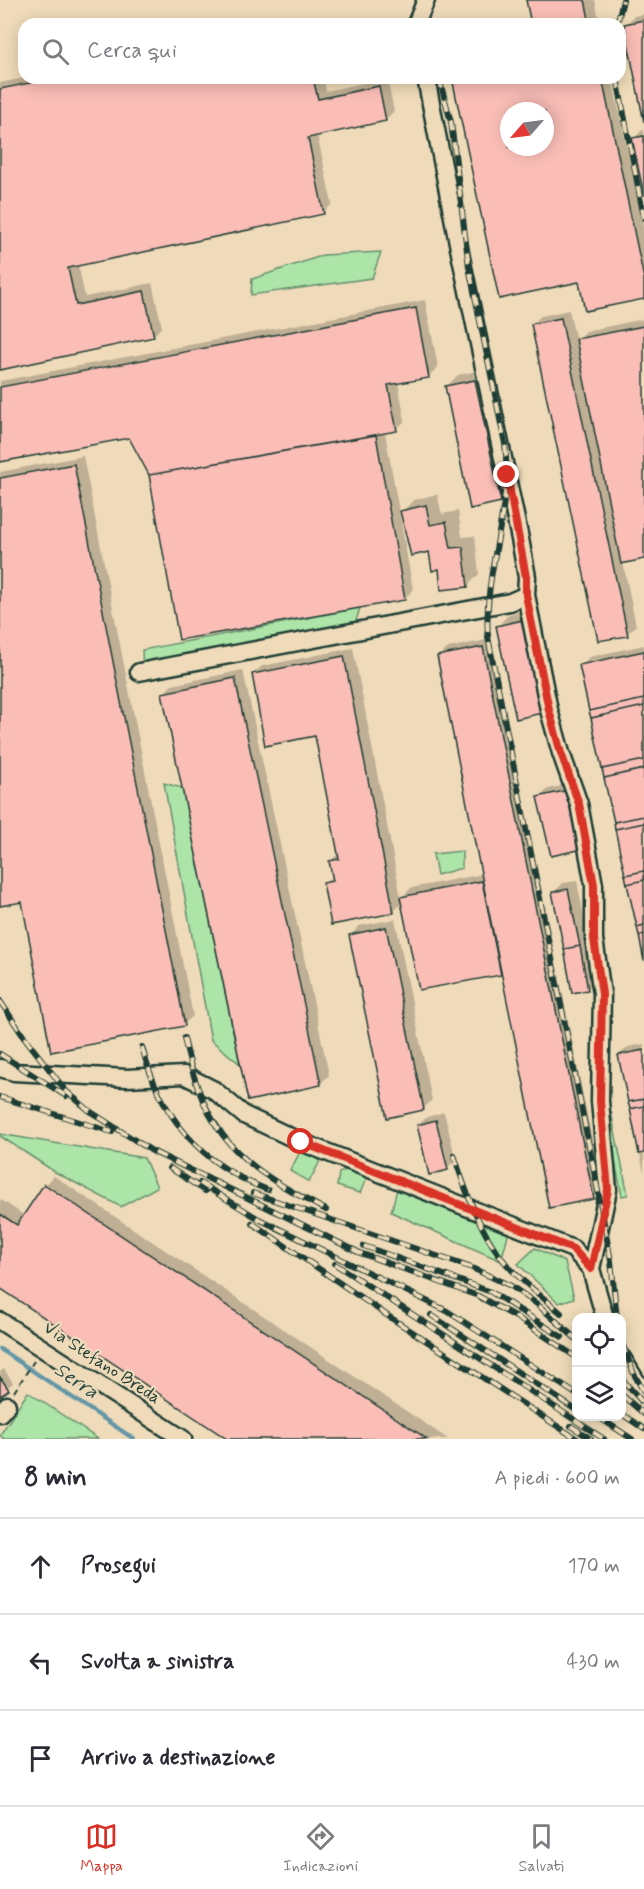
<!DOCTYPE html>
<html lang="it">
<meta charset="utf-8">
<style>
body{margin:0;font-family:Mynerve,sans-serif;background:#f7f7f7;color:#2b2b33}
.controls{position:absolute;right:18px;bottom:18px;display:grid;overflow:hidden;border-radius:12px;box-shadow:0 3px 15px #0003}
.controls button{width:54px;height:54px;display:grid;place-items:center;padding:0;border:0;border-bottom:2px solid #e1e1e2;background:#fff;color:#2b2b33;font:30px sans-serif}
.compass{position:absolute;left:500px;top:102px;width:54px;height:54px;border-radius:50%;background:#fff;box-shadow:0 3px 15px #0003;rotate:242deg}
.stop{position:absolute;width:18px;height:18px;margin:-14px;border:4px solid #d93025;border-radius:50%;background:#fff}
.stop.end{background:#d93025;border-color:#fff;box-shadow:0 2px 6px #0008}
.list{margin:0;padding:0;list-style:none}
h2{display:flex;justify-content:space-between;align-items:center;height:78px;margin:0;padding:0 24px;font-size:26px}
h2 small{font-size:20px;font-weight:400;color:#7c7c81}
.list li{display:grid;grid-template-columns:39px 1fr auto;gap:18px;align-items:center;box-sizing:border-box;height:96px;padding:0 24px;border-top:2px solid #e1e1e2}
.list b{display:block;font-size:22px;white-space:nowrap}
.list em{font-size:20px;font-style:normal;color:#7c7c81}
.icon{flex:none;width:33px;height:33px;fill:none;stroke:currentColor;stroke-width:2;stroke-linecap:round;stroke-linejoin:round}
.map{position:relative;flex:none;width:644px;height:1439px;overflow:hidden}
.search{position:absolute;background:#fff;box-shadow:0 3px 15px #0003;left:18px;right:18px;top:18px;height:66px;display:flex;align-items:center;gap:15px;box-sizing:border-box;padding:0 21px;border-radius:18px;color:#7c7c81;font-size:22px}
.sheet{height:366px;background:#fff}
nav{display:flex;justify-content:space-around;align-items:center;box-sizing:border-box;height:84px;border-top:2px solid #e1e1e2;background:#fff;font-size:16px;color:#7c7c81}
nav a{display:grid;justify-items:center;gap:3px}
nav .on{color:#d93025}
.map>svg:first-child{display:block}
.green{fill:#ade4a7;stroke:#66906e;stroke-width:1.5}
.shadow{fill:#0003;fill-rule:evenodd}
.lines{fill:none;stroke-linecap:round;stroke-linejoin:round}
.stream{stroke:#6396a7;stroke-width:4}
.building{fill:#fabeb7;stroke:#1f3d34;stroke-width:1.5;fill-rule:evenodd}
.minor-casing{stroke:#1f3d34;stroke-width:21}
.path{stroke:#1f3d34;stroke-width:2;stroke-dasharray:6 4.5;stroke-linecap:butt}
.minor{stroke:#efdbb9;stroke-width:16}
.rail-casing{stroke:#1f3d34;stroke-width:6}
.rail{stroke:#efdbb9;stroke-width:4;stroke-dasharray:11;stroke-linecap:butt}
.route{stroke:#d93025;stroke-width:8}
.labels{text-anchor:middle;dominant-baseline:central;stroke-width:4.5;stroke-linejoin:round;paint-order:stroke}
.street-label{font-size:18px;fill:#1f3d34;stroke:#efdbb9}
.water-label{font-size:20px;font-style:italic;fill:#2a4c47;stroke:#efdbb9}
</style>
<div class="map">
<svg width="644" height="1439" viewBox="0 0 644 1439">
<rect width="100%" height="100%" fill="#efdbb9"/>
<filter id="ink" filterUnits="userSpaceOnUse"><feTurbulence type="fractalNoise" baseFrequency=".0167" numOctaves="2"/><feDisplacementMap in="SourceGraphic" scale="12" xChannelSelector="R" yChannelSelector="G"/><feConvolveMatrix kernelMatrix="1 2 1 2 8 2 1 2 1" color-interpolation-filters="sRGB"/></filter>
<g filter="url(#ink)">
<path class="green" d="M381 252 372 278 251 295 252 279 324 255Z
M360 608 353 630 143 675 142 650Z
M164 783 182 788 240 1064 211 1040Z
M462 851V868L437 875 433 854Z
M611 1112 628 1195 622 1196 605 1113Z
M0 1134 144 1158 157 1187 121 1207 55 1172 0 1136Z
M322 1149 319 1163 309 1182 290 1171 300 1152Z
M359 1164 368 1175 360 1193 337 1186 339 1173Z
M397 1189 509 1231 501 1261 391 1212Z
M535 1248 565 1262 574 1298 559 1303 518 1264Z
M28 1392 98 1439H4L0 1435Z"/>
<path class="shadow" d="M527 0H595L600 24H532Z
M644 14V115L625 25 634 16Z
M311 18 312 24H283Z
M24 78H324L326 91 387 78 394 111 385 120 317 134 332 204 323 213 78 264 85 297 152 283 162 327 153 336 0 368V83Z
M453 78H612L644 230V297L580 280ZM509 111H545V147H509Z
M642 130H644V189L634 139Z
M425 300 438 367 429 376 398 382 405 421 396 429 385 432 413 590 404 599 180 638 151 474 130 436 0 461V381Z
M569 310 576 341 586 331 644 319V558L623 562 636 626 627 634 532 324 541 316Z
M487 369 512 489 500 501 446 387 458 375Z
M83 456 193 1016 184 1024 23 900 0 905V472Z
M437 494 442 514 458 511 462 537 475 536 479 574 467 586 440 568 430 550 402 511 414 500Z
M534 609 553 700 498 626 509 614Z
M491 639 602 1189 593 1198 503 973 420 989 403 902 393 912 324 884 333 875 330 861 339 853 316 734 253 674 262 666 353 648 401 898 411 888 483 874 439 656 448 648Z
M644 645V954L581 666 589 657Z
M243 670 329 1075 320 1084 164 693 172 685Z
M578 782 552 854 539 798 548 789Z
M577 881 596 980 587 989 554 892 563 883Z
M395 919 432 1100 423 1109 351 935 359 926Z
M644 1044V1173L619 1055 628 1047Z
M444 1112 456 1160 447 1168 418 1125 427 1117Z
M54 1176 448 1439H230L0 1286V1199L25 1216 45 1185Z
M4 1369 13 1383 0 1394V1372Z"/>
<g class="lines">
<path class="stream" d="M0 1349 134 1439"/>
</g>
<path class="building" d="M526 0H585L590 24H531Z
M644 20V122L624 24Z
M54 78H313L318 99 379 86 386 121 308 138 324 214 68 268 76 305 144 291 154 337 0 370V89Z
M452 78H602L644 279V299L585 311 579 282 499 299ZM509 111H545V147H509Z
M644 136V196L632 138Z
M416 308 429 378 388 385 397 431 149 475 129 438 0 462V387Z
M561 318 628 636 598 641 531 324Z
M644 326V559L621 564 576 339Z
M475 380 501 502 470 509 445 386Z
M376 435 405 600 179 640 149 475Z
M74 464 185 1026 51 1052 22 902 0 906V478Z
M426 505 430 525 446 522 451 548 463 547 468 587 441 590 439 569 432 571 429 552 411 556 400 511Z
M523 620 542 713 516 719 496 626Z
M483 647 594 1199 549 1208 437 656Z
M644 651V699L589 711 579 665Z
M344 656 394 913 331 925 323 883 333 881 329 861 339 859 315 736 265 746 252 674Z
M235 678 321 1085 248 1101 162 693Z
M644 699V706L591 718 589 711Z
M644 706V760L602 769 591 718Z
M644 760V769L604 778 602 769Z
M644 769V816L614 822 604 778Z
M569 790 583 849 551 856 537 797Z
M644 816V823L615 829 614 822Z
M644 823V871L625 875 615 829Z
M644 871V880L627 884 625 875Z
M644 880V925L637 927 627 884Z
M482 881 501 975 419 990 400 897Z
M568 889 580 946 564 949 552 892Z
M644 925V934L639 936 637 927Z
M386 927 424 1110 387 1118 349 935Z
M644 934V961L639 936Z
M580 946 588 990 572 993 564 949Z
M644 1050V1099L628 1102 618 1055Z
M644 1099V1106L630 1109 628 1102Z
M644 1106V1153L639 1154 630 1109Z
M436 1120 448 1170 429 1175 417 1125Z
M44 1184 427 1439H227L0 1288V1214L17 1225Z
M0 1377 9 1390 0 1396Z"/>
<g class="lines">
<defs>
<path id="minor" d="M416 24 426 0
M526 595 549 710 561 753 579 804 594 885V939L602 994 600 1101 608 1190 591 1269
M139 672 510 602 526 595 527 577 520 539 459 248 426 78
M0 1068 14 1072 127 1078 184 1075 214 1090 244 1115 301 1142 573 1249 591 1269 605 1318
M0 1321 183 1439
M622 1358 636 1381 644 1390
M0 1413 7 1405"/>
</defs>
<use href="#minor" class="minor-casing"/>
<path class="path" d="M14 1392 34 1361"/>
<use href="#minor" class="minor"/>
<defs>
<path id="rail" d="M617 24 623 0
M439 78 451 122 469 267 505 444C513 509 483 571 488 637L599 1196 611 1261 617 1318
M617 78 644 218
M0 1001 24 1037 66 1091 91 1112 152 1151 360 1253 478 1296 516 1317 576 1357
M184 1038C205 1137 239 1165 326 1210
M142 1047C160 1116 201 1165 268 1190
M0 1054 66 1096
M0 1097 112 1132
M454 1155C465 1189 478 1227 500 1256 516 1278 541 1295 561 1313
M170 1168 205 1191
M200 1183 259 1219 447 1311 576 1394
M253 1193 472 1268 511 1286 537 1304 576 1339
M252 1223 385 1314 577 1439
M364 1246 491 1292 562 1337
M335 1264 604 1439
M431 1315 576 1410
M622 1343 634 1374 644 1392
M622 1379 644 1404
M622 1395 644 1414
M622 1414 644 1429
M597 1416 632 1439
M571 1426 591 1439"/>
</defs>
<use href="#rail" class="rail-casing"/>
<use href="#rail" class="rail"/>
</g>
</g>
<g class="lines" filter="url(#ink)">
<path class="route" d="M301 1142 573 1249 591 1269 608 1190 600 1101 602 994 594 939V885L579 804 561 753 549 710 526 595V577L507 475"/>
</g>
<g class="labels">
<g class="street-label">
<text transform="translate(102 1363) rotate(33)">Via Stefano Breda</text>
</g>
<g class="water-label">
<text transform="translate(76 1381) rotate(34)">Serra</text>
</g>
</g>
</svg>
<div class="controls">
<button><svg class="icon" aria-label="locate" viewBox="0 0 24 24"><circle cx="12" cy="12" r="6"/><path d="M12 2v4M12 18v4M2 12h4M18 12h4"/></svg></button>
<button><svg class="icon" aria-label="layers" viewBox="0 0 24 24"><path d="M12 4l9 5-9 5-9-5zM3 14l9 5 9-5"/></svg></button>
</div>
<svg class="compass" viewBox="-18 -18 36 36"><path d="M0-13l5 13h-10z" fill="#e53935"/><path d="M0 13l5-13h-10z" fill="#7c7c81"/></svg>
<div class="stop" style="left:301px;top:1142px"></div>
<div class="stop end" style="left:507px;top:475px"></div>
<div class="search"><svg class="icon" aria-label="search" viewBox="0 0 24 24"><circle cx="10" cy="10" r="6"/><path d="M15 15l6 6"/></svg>Cerca qui</div>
</div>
<section class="sheet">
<h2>8 min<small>A piedi · 600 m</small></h2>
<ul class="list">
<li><svg class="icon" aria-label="ahead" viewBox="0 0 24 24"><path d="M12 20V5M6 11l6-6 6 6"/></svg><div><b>Prosegui</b></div><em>170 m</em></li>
<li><svg class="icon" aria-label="left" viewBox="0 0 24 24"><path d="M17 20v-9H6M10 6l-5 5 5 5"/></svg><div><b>Svolta a sinistra</b></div><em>430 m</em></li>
<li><svg class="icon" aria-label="arrive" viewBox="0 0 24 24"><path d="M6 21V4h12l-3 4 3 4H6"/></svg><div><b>Arrivo a destinazione</b></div></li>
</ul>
</section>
<nav>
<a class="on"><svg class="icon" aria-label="map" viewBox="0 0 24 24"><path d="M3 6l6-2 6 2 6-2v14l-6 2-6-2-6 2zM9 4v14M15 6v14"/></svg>Mappa</a>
<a><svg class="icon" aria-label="directions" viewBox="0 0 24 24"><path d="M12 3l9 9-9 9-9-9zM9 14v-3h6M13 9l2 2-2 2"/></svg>Indicazioni</a>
<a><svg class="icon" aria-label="saved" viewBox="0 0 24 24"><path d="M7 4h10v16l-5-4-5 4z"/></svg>Salvati</a>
</nav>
